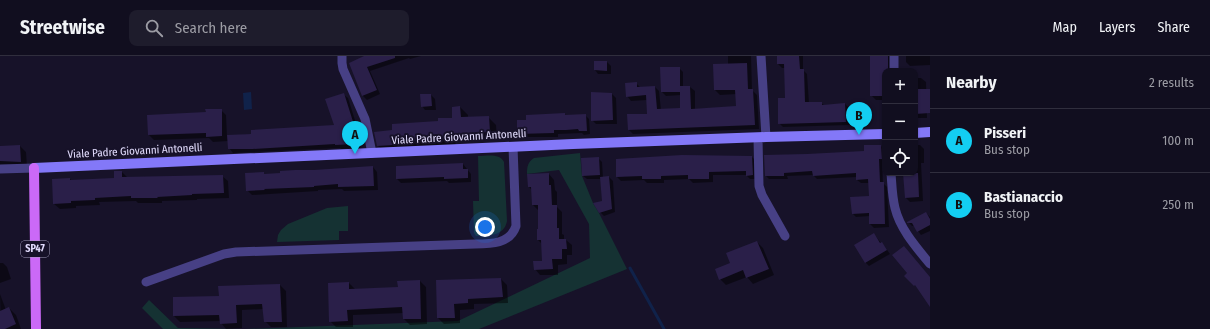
<!DOCTYPE html>
<meta charset="utf-8">
<style>
body{margin:0;font-family:"Fira Sans Condensed",sans-serif;background:#1e1c2c;color:#f1f3f6}
.controls{position:absolute;right:12px;top:12px;display:grid;overflow:hidden;border-radius:8px;box-shadow:0 1px 3px #0004}
.controls button{width:36px;height:36px;display:grid;place-items:center;padding:0;border:0;border-bottom:1px solid #302e3d;background:#110e1f;color:#f1f3f6;font:20px sans-serif}
.you{position:absolute;left:485px;top:171px;width:14px;height:14px;margin:-10px;border:3px solid #fff;border-radius:50%;background:#1a73e8;box-shadow:0 0 0 6px #1a73e833}
.badge{display:grid;place-items:center;width:26px;height:26px;border-radius:50%;background:#13cef2;color:#111;font-size:13px;font-weight:700}
.pin{position:absolute;translate:-50% -33px;filter:drop-shadow(0 1px 2px #0008)}
.pin::after{content:'';position:absolute;top:21px;width:14px;height:12px;background:inherit;clip-path:polygon(0 0,100% 0,50% 100%)}
.list{margin:0;padding:0;list-style:none}
h2{display:flex;justify-content:space-between;align-items:center;height:52px;margin:0;padding:0 16px;font-size:17px}
h2 small{font-size:13px;font-weight:400;color:#9c9ca4}
.list li{display:grid;grid-template-columns:26px 1fr auto;gap:12px;align-items:center;box-sizing:border-box;height:64px;padding:0 16px;border-top:1px solid #302e3d}
.list b{display:block;font-size:15px;white-space:nowrap}
.list p{margin:0;font-size:13px;white-space:nowrap;color:#9c9ca4}
.list em{font-size:13px;font-style:normal;color:#9c9ca4}
.icon{flex:none;width:22px;height:22px;fill:none;stroke:currentColor;stroke-width:2;stroke-linecap:round;stroke-linejoin:round}
.map{position:relative;flex:none;width:930px;height:273px;overflow:hidden}
header{display:flex;align-items:center;gap:24px;box-sizing:border-box;height:56px;padding:0 20px;background:#110e1f;border-bottom:1px solid #302e3d}
header strong{font-size:19px}
nav{display:flex;gap:22px;margin-inline-start:auto;font-size:14px}
.search{width:280px;height:36px;background:#1e1c2c;display:flex;align-items:center;gap:10px;box-sizing:border-box;padding:0 14px;border-radius:8px;color:#9c9ca4;font-size:15px}
main{display:flex}
aside{flex:1;background:#110e1f}
.map>svg:first-child{display:block}
.green{fill:#153233}
.water{fill:#10224a}
.shadow{fill:#0007}
.lines{fill:none;stroke-linecap:round;stroke-linejoin:round}
.stream{stroke:#10224a;stroke-width:3}
.building{fill:#2a1f49}
.street{stroke:#474085;stroke-width:9}
.secondary{stroke:#8378f8;stroke-width:10}
.primary{stroke:#cb69f7;stroke-width:10}
.labels{text-anchor:middle;dominant-baseline:central;stroke-width:4;stroke-linejoin:round;paint-order:stroke}
.shield{fill:#171229;stroke:#a59fbd;stroke-width:1}
.shield-label{font-size:10px;font-weight:bold;fill:#e2dcfd}
.street-label{font-size:11px;fill:#e2dcfd;stroke:#171229}
</style>
<header>
<strong>Streetwise</strong>
<div class="search"><svg class="icon" aria-label="search" viewBox="0 0 24 24"><circle cx="10" cy="10" r="6"/><path d="M15 15l6 6"/></svg>Search here</div>
<nav><a>Map</a><a>Layers</a><a>Share</a></nav>
</header>
<main>
<div class="map">
<svg width="930" height="273" viewBox="0 0 930 273">
<rect width="100%" height="100%" fill="#171229"/>
<path class="green" d="M580 97 582 120 593 147 599 157 627 213 479 273H163L142 252 149 244 178 272 244 273 458 265 590 202 589 168 559 114 527 118C527 110 528 106 534 102Z
M478 100C487 100 500 97 504 106L507 165C504 181 488 179 476 180L474 177 473 145H479Z
M348 150V175H339V184L277 186 278 179 281 174 288 168 327 152Z"/>
<path class="water" d="M251 36 252 53 244 54 243 37Z"/>
<path class="shadow" d="M366 0H421L410 3 409 2 370 15 380 38 367 44 363 40 350 7Z
M728 0H751L752 34 757 39 759 73 633 78 629 74 648 59 647 44 631 45 627 40 636 27 641 32 655 31 659 35 661 54 681 53V39L666 40 662 36 679 12 683 16V31H690L695 35V53L737 51V38L720 39 715 34 728 9Z
M778 0H803V14L807 18 809 47H821L824 49 845 48 849 52 850 69 783 71 779 67 787 42 785 12H782L778 8Z
M871 0H893L892 15H885V44H876L871 39Z
M906 0H930V9L910 10 906 6Z
M607 6 611 10V18H598L595 14Z
M915 22H921L926 26 927 62H918L915 59Z
M343 38 348 42 359 77 360 92 341 93 340 92 233 97 229 92 228 85 213 86 209 82 154 84 149 79 148 60 207 57 221 54 226 59 227 80 252 78 335 70Z
M612 38 616 42 617 68H596L592 64Z
M431 39 435 43 436 54H425L422 50Z
M460 51 468 59V62L488 61 496 69 497 83 456 86 455 90 386 97 378 90 393 75 453 63Z
M564 58 567 60 585 59 589 63 590 78 584 79 582 77 558 78V81H522L518 77 526 65Z
M915 89H920L924 93V107H921L923 145 910 146 906 142 904 117H915Z
M20 90 26 96 27 111H0V91Z
M865 90H881L885 94V106H882L883 127 887 131 889 171 874 172 870 168V160L856 161 853 158 870 141V127H861L857 124V121L817 123 813 119 787 120 788 123H769L766 120 865 96Z
M752 101 756 105V123H750L746 119H713V126L693 127 689 123 664 124V127H647L644 124 621 125 617 121Z
M598 102 602 106 603 122 609 121 613 125 615 156 604 160 600 156 603 146 601 123H587L583 120Z
M463 108 471 118V126L449 127 447 125 401 127 397 123Z
M373 111 377 116 378 134 344 135 342 133 318 134V135L252 139 247 134 263 117 265 119Z
M122 116 127 121V122L222 120 228 125 229 142 197 143V144L162 145V147H138L136 145 99 146 100 149 76 150V152L60 153 54 148 70 123 72 125 115 123Z
M549 118 554 124 555 134 557 136V151L562 156V178L564 179V184H566L572 189V199H567V208L558 209V219H540L535 213 544 206 542 188 538 184 539 174V155L533 149 532 134 529 131Z
M926 157 930 161V175L921 179 918 175 915 170H912L908 166Z
M874 178 881 187H882L885 191 890 198 869 210 865 206Z
M757 186 763 192 774 219 753 228 747 221 726 229 720 223 731 207Z
M0 207H3L7 211 11 223 0 227Z
M501 223 507 229 508 247 474 248V253L460 254V267L444 268 438 262 437 225Z
M420 225 426 231 427 268 410 269 404 263V257L353 259V271H336L330 265 349 227 355 233 399 232Z
M280 229 286 235 287 271H271L265 265 264 253 242 254V272L226 273 221 267V265L180 266 174 260 220 241 219 231Z
M0 238 6 254 9 252 16 259 21 273H1Z"/>
<g class="lines">
<path class="stream" d="M630 212 664 273"/>
</g>
<path class="building" d="M364 0H395V2L367 11 377 34 362 40 349 7Z
M777 0H799L800 13H804L805 46H822V49L845 47 846 66 778 68V42H785L784 8H777Z
M870 0H888V15H885V40H870Z
M594 5H607V15L594 14Z
M747 7 748 33H753L755 69 628 74 627 58H647L646 39 626 41 625 27 637 26V31L655 30 657 53 680 52V30H690L691 53 736 50 735 34H714L713 8Z
M660 11H680V36H661Z
M915 33H930V57L915 58Z
M591 36 612 37 613 64 591 65Z
M344 37 355 72 356 88 335 89V88L252 93H228L227 79 251 78V74L334 69 325 43Z
M420 38H431L432 50 421 51Z
M460 50 461 61 489 60 490 76 448 79V83L393 86 394 89 377 90 374 76 392 74V68L438 65V62H452V51Z
M205 53H222V80L206 81V77L148 79 147 59 206 56Z
M565 57V59L586 58 587 75H579L578 73 566 74H554V77L517 78V64H526V59Z
M20 89 21 106 0 105V90Z
M864 89H881L882 103H879L880 126H884L885 168H869V157L852 158 850 141 869 140 868 123 856 124V117L813 120 812 115 784 117V120H765L764 99 807 98 864 95Z
M682 99 752 100 753 119 746 120V115L709 116V123H688V119L661 120V123H642V120L616 121V103Z
M599 101 600 119 582 120 581 102Z
M463 107V113H468V122L444 123V121L396 123V110Z
M373 110 374 130 338 131V128L314 130V131L264 133 265 134 246 135 245 117 264 116V118L280 117V115L295 114H314Z
M114 115H122V121L223 119 224 137 192 138V139L157 141 158 142H131V140L95 142V144L71 145V147L53 148 52 123 70 122V124L114 122Z
M549 117V129H551L552 149H557V172H559V183H566L567 193H562V203H552L553 213 534 214 533 205H542L541 184H537V173H538V149H532L531 131H528L527 118Z
M903 117H918L919 141 905 142Z
M609 120 612 153 599 157 593 147 602 145 600 121Z
M926 156 930 163V169L917 176 912 167H907V166Z
M874 177 880 187 882 186 887 194 865 207 854 189Z
M757 185 769 213 746 222 743 214 719 224 715 213 730 207 726 197Z
M904 190 930 221V251L915 229 914 230 904 220 907 217 892 199Z
M501 222 503 241 468 243V247L454 248 455 262H437L436 224Z
M420 224 421 263H403L402 251 347 254 348 265 329 266 328 227 349 226V233L398 231 397 225Z
M280 228 282 266H264L262 248 236 249 237 267 220 268 219 259 173 260V241L219 240 218 230Z
M9 251 16 268 5 273H0V255Z"/>
<g class="lines">
<path class="street" d="M342 0V7L343 13 365 63 372 97
M761 0 766 81
M894 0V15
M758 82 759 130 762 139 785 180
M0 113 34 112
M891 117C892 129 892 140 895 152 900 173 916 191 930 208
M146 226 224 198 236 196 475 188C491 188 510 188 516 170L513 91"/>
<path class="secondary" d="M915 77 930 76
M34 112 573 88 766 81 885 78"/>
<path class="primary" d="M34 112 36 273"/>
</g>
<g class="labels">
<rect class="shield" x="21" y="185" width="28" height="16" rx="3"/>
<g class="shield-label">
<text x="35" y="193">SP47</text>
</g>
<g class="street-label">
<text transform="translate(459 81) rotate(-3)">Viale Padre Giovanni Antonelli</text>
<text transform="translate(135 95) rotate(-3)">Viale Padre Giovanni Antonelli</text>
</g>
</g>
</svg>
<div class="controls">
<button>+</button>
<button>−</button>
<button><svg class="icon" aria-label="locate" viewBox="0 0 24 24"><circle cx="12" cy="12" r="6"/><path d="M12 2v4M12 18v4M2 12h4M18 12h4"/></svg></button>
</div>
<div class="you"></div>
<div class="pin badge" style="left:355px;top:98px">A</div>
<div class="pin badge" style="left:859px;top:79px">B</div>
</div>
<aside>
<h2>Nearby<small>2 results</small></h2>
<ul class="list">
<li><span class="badge">A</span><div><b>Pisseri</b><p>Bus stop</p></div><em>100 m</em></li>
<li><span class="badge">B</span><div><b>Bastianaccio</b><p>Bus stop</p></div><em>250 m</em></li>
</ul>
</aside>
</main>
